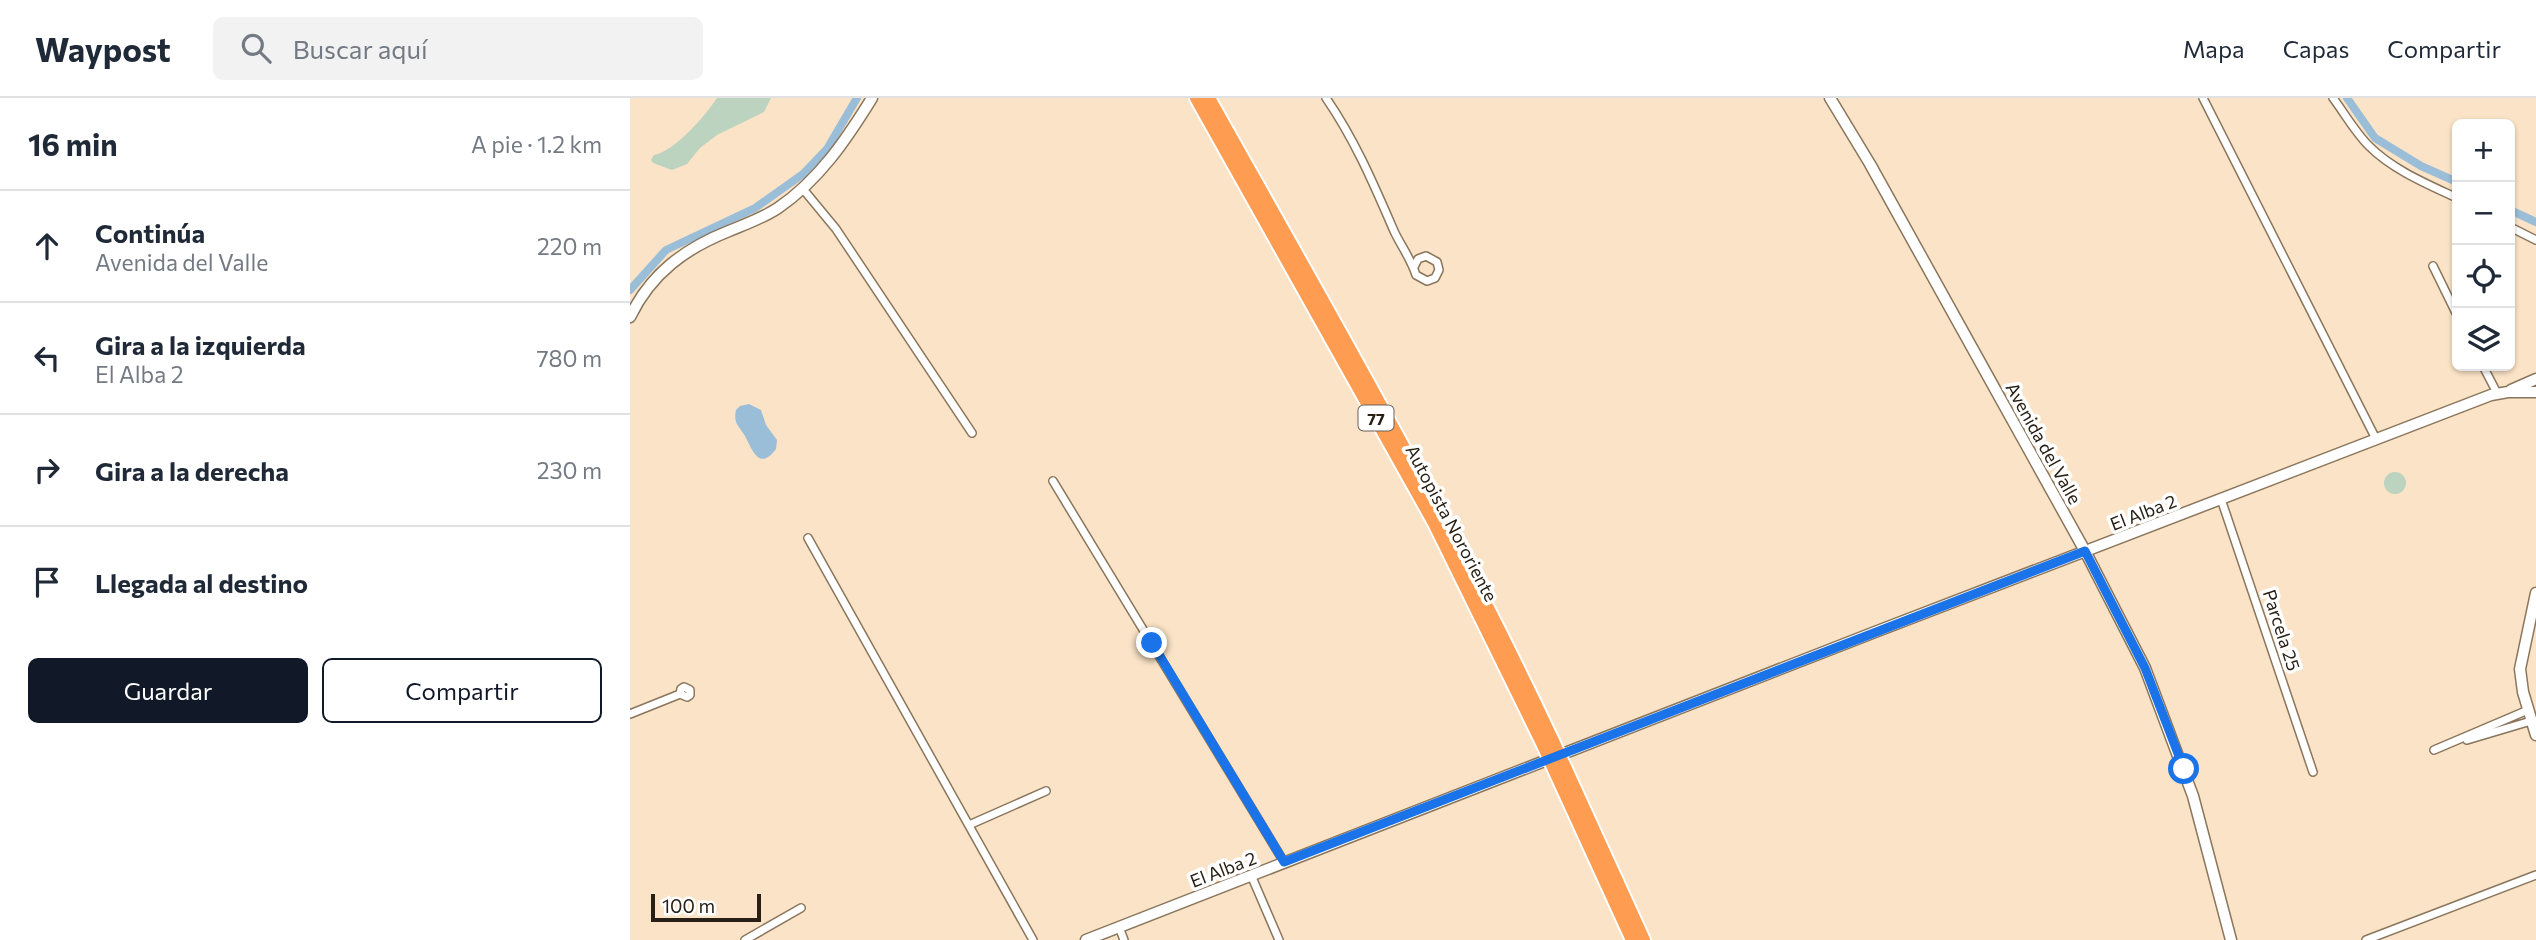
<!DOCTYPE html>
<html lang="es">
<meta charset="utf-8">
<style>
body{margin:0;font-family:Commissioner,sans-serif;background:#f2f2f3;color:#1f2937}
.controls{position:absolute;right:21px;top:21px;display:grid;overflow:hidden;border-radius:10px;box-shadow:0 2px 5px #0004}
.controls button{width:63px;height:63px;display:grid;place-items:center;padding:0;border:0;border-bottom:2px solid #e0e1e3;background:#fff;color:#1f2937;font:35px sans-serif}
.scale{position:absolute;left:21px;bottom:18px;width:110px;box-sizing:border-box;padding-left:7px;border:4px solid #282015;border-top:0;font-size:19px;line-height:24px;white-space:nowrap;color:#282015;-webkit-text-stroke:5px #fff;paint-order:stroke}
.stop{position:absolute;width:21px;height:21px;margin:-16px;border:5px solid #1a73e8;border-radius:50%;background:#fff}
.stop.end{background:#1a73e8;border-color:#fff;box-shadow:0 2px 7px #0008}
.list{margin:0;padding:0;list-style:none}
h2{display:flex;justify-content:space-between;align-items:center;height:91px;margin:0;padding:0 28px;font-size:30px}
h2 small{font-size:23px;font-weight:400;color:#747a83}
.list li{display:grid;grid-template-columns:46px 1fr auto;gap:21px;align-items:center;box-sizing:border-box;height:112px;padding:0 28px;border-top:2px solid #e0e1e3}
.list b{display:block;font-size:26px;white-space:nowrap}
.list p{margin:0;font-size:23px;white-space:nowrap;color:#747a83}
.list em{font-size:23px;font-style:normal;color:#747a83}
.actions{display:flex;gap:14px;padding:21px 28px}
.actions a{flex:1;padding:16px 0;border:2px solid #111827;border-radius:10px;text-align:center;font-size:24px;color:#111827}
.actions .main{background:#111827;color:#fff}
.icon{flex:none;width:38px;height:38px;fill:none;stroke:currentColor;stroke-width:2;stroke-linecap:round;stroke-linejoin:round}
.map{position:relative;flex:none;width:1906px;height:842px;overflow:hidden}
header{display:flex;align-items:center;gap:42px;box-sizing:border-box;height:98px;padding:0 35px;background:#fff;border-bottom:2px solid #e0e1e3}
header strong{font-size:33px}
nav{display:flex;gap:38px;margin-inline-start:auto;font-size:24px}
.search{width:490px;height:63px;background:#f2f2f3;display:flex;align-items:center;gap:18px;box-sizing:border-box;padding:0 24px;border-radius:10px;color:#747a83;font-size:26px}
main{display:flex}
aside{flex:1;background:#fff}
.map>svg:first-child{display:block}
.green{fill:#bbd3bf}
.water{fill:#9abdd8}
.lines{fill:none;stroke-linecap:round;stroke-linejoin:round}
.canal{stroke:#9abdd8;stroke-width:8}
.street-casing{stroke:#8a765c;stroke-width:10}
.secondary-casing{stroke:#8a765c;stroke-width:13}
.highway-casing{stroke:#fff;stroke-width:16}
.street{stroke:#fff;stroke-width:7}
.secondary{stroke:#fff;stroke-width:10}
.highway{stroke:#fe9c52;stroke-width:12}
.highway-bridge-casing{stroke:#fff;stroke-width:16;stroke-linecap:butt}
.highway-bridge{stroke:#fe9c52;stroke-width:12}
.route{stroke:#1a73e8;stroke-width:9}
.labels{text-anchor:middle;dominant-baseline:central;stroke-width:7;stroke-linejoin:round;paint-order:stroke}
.shield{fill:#fff;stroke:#68635b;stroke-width:2}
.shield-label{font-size:16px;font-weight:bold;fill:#282015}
.street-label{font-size:18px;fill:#282015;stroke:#fff}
</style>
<header>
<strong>Waypost</strong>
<div class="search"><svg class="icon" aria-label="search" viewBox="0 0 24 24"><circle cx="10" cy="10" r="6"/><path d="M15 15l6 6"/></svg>Buscar aquí</div>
<nav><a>Mapa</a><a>Capas</a><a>Compartir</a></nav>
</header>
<main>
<aside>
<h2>16 min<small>A pie · 1.2 km</small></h2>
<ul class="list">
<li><svg class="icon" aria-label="ahead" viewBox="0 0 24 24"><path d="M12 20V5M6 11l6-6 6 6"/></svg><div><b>Continúa</b><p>Avenida del Valle</p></div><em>220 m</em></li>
<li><svg class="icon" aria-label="left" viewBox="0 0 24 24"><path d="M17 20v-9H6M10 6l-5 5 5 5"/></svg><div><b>Gira a la izquierda</b><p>El Alba 2</p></div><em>780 m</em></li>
<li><svg class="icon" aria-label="right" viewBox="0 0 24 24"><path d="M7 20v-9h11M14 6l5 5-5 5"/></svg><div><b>Gira a la derecha</b></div><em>230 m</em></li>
<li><svg class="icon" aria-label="arrive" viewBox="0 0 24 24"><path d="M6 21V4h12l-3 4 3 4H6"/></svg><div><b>Llegada al destino</b></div></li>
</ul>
<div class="actions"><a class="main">Guardar</a><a>Compartir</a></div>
</aside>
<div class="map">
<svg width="1906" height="842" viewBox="0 0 1906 842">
<rect width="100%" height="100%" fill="#fae3c6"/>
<path class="green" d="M87 0H141L134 14 87 37 70 50 57 66 42 72 23 65 21 62 24 57C45 53 75 18 87 0Z
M1754 385a11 11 0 1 1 22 0a11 11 0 1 1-22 0Z"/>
<path class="water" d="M119 306 131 312 136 327 147 342 146 351C129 374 122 351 115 338 109 328 103 325 106 312L110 308Z"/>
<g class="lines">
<path class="canal" d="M1717 0 1745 40 1791 68 1827 84
M1880 112 1906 124
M0 192 36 152 125 110 173 76 197 51 227 0"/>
<defs>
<path id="street" d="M696 0C725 42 744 87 764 133 771 148 781 161 786 177L797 183 805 180 809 172 807 164 796 158 788 161 784 169
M1573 0 1746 341
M1703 0C1715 16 1725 34 1739 48 1763 72 1797 86 1827 100
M173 91 206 131 342 335
M1880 129 1906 142
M1803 168 1827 217
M1853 268 1867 295
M423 383 654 764
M1591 401 1683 674
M178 440 403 842
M0 616 50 596 57 599 60 597V592L54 589 51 591 50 596
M1837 642 1901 623
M1804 652 1898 612
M339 727 416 693
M621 777 649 842
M489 829 494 842
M115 842 171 810
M1736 842 1906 777"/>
<path id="secondary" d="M1200 0 1240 66 1455 453 1515 570 1563 698 1601 842
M0 219C21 175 56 150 99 133 116 126 133 120 148 110 189 82 216 42 242 0
M1881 292 1906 281
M1906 495 1890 571 1893 594 1906 637
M456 842 1245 534 1861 297 1878 294H1906"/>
<path id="highway" d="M566 0 804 425 913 647
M579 0C698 212 820 423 923 643
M936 671 1014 842
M926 676 1002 842"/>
</defs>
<use href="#street" class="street-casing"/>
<use href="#secondary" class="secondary-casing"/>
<use href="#highway" class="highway-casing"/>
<use href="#street" class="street"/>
<use href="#secondary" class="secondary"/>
<use href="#highway" class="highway"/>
<defs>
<path id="highway-bridge" d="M923 643 936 671
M913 647 926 676"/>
</defs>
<use href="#highway-bridge" class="highway-bridge-casing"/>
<use href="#highway-bridge" class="highway-bridge"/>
</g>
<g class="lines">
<path class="route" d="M522 545 654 764 1455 453 1515 570 1554 671"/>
</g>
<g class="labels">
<rect class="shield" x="728.5" y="307.5" width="35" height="25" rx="5"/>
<g class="shield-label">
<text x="746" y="320">77</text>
</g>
<g class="street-label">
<text transform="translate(1414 345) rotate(61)">Avenida del Valle</text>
<text transform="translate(1513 414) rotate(-21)">El Alba 2</text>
<text transform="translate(822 425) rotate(62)">Autopista Nororiente</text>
<text transform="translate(1652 532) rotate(72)">Parcela 25</text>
<text transform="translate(593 771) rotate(-21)">El Alba 2</text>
</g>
</g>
</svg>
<div class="controls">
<button>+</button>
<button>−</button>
<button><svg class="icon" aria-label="locate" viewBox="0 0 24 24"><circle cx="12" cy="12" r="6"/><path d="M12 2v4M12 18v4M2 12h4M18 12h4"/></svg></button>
<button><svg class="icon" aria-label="layers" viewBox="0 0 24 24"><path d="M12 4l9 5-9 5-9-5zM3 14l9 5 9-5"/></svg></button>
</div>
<div class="scale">100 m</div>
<div class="stop" style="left:1554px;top:671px"></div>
<div class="stop end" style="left:522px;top:545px"></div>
</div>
</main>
